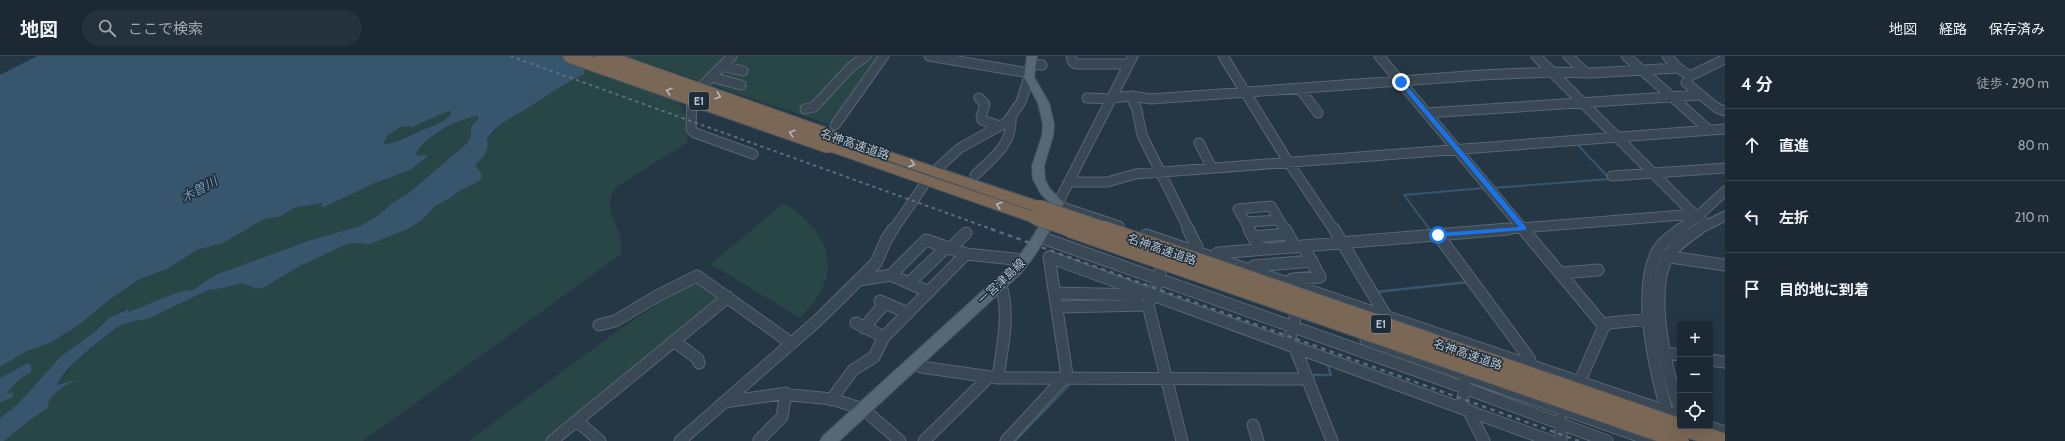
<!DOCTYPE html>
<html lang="ja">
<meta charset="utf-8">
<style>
body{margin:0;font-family:Cabin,"Noto Sans JP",sans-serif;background:#25313c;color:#f1f3f6}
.controls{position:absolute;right:12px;bottom:12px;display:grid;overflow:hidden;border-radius:4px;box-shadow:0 4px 16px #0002}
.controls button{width:36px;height:36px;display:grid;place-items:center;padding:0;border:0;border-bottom:1px solid #3a454f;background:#1c2934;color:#f1f3f6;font:20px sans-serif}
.stop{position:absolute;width:12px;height:12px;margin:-9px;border:3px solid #1a73e8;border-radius:50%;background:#fff}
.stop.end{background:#1a73e8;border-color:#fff;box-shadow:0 1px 4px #0008}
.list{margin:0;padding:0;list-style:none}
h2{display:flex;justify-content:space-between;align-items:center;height:52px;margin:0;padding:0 16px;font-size:17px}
h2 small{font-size:13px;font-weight:400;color:#a0a6ac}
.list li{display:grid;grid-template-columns:26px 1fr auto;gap:12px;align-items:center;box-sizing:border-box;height:72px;padding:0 16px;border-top:1px solid #3a454f}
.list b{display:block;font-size:15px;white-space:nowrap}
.list em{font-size:13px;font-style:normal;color:#a0a6ac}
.icon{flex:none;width:22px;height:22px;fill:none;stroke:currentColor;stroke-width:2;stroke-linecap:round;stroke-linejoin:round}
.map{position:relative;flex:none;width:1725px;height:385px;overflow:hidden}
header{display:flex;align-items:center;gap:24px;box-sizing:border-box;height:56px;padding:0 20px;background:#1c2934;border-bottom:1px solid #3a454f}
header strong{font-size:19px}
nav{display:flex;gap:22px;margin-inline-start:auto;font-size:14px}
.search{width:280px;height:36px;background:#25313c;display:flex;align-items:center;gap:10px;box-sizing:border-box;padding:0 14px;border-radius:22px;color:#a0a6ac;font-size:15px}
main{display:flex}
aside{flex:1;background:#1c2934}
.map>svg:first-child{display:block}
.green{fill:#274645}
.water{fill:#37566d;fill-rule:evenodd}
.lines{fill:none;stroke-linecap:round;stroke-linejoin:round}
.stream-far1{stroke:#37566d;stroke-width:2}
.stream{stroke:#37566d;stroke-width:2.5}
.minor-far1-casing{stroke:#586672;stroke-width:11}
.minor-casing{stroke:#586672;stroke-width:13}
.major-casing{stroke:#465461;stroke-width:2}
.highway-casing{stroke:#44535f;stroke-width:2}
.minor-far1{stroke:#394854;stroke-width:9}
.minor{stroke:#394854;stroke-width:11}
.major{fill:#576874;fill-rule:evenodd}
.highway{fill:#7b6756;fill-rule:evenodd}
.rail-far1{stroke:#5b6d7c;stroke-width:2;stroke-dasharray:3.5 3.5;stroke-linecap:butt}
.rail{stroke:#5b6d7c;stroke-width:2.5;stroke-dasharray:4.5 4.5;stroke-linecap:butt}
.highway-bridge-far1-casing{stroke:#44535f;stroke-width:16;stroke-linecap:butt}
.highway-bridge-casing{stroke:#44535f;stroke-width:18;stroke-linecap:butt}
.highway-bridge-far1{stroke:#7b6756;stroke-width:14}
.highway-bridge{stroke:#7b6756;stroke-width:16}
.oneway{stroke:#b1bac2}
.route{fill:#1a73e8}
.labels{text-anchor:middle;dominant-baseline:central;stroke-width:3;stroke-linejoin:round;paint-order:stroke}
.shield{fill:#1e2d3a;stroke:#8996a2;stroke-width:1}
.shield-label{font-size:11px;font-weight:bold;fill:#b7c3ce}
.street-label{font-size:12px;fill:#b7c3ce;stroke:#1e2d3a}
.water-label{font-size:13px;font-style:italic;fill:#7498b3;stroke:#1e2d3a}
</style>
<header>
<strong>地図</strong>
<div class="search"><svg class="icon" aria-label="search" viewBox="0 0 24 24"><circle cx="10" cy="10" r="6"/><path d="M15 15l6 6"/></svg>ここで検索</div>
<nav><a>地図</a><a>経路</a><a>保存済み</a></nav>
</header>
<main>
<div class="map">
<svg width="1725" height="385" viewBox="0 0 1725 385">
<rect width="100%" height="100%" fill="#253745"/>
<path class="green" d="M626 0H878L828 68Z
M585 11C609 18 673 31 683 53 688 63 688 75 687 87L616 131C598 157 628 174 620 199L363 385H4L30 364 48 352C47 340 59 334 68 329L63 327 56 329 76 305 116 272 123 268 150 262 208 234 224 232 242 226 257 233 265 231 298 211 347 188 410 172 422 164 435 150 449 143 467 131 480 115 475 109C484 101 490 95 487 83L507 63 527 52Z
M449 55 451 56V59C439 70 429 70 415 76 402 83 397 85 383 88L388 79 399 72 404 70 412 71Z
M476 60 479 62 471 71 472 77 470 84 410 136 392 147 379 159 360 170 311 184 229 214 215 219 193 234 181 235 131 255 128 256V253H125L101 268 93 277 61 300 17 349 0 362V347L13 341 11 337H6L20 323 28 319 22 310 0 322V311L27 295 52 286 80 268 109 244 140 223 167 213 197 194 223 187 264 163 279 161 294 152 322 147 321 151H324L375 127 410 114 421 100 416 99C419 83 461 63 476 60Z
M784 147C811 163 837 193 825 226 820 240 810 251 800 262L711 208Z
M704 227 725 241 548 385H469L620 273 684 231Z"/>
<path class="water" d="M37 0H634L585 11 584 18C563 28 545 41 526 53 512 61 496 69 487 83 490 95 484 101 475 109L482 118 480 125 461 134 449 143 435 150 422 164 410 172 370 188 355 187 347 188 298 211 265 231 257 233 242 227 224 232 208 234 150 262 123 268 116 272C98 287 67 308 57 329L75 324C65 331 47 338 48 352L30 364 4 385H0V362L17 349 61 300 93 277 109 262 128 253V256L131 255 181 235 193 234 215 219 229 214 311 184 360 170 379 159 392 147 410 136 467 87 471 81V71L479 62 476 60C455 65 427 79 416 97L418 100 427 99V101L410 114 375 127 324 151H321L322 147 294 152 279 161 264 163 223 187 197 194 167 213 140 223 109 244 80 268 52 286 27 295 0 311V19ZM449 55 451 56V59C439 70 429 70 415 77 404 82 396 87 383 88L388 79 399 72 404 70 412 71Z
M26 308H31V316L20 323 6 337H13V341L0 347V322Z"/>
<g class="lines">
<path class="stream-far1" d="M1492 132 1610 123 1576 87
M1430 174 1404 139 1485 132"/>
<path class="stream" d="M1429 173 1432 177
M1376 236 1468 226
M1310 319H1331L1327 307
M1015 385 1072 326"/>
<defs>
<path id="minor-far1" d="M732 0 692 40 691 73 695 77 753 98
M929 0 1029 17
M1071 0 1072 5 1076 8H1129
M1223 0 1289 107 1334 174
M1379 0 1524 174
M1536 0 1697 161 1707 168
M1568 0 1586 17
M1626 0 1709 74
M1667 0 1678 12 1690 20 1686 27 1717 52 1725 55
M1031 8 1042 9
M722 10 743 15
M1690 20 1725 3
M711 21 741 29
M1300 33 1318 57
M1131 40 1137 54 1142 79 1189 174
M979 42 985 48 981 61 982 64 1000 70
M1087 42 1112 43
M1112 42 1131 40 1151 43 1482 19 1552 16 1591 17 1678 12
M805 53 814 51 851 11 866 0
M1426 57 1700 39
M835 69 884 0
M1199 87 1212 112
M939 111 960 92 1007 66 1021 46 1029 21
M975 119C993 102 1013 88 1011 61
M1612 120 1725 112
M1070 126H1107L1136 118 1725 73
M1245 166 1279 164
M1119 170 1065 152 1058 147 1133 0
M893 174 924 129
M1250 174 1238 153 1271 150 1285 174
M1495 174 1695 158
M1679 174 1696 162 1725 135
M1697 174 1725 160"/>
<path id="minor" d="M1188 173 1197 191V196
M1249 173 1260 193
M1285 173 1295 191
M1334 173 1386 260
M1523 173 1604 270
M1146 179 1680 360
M1438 179 1529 302 1532 310
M1040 181 1443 324 1607 385
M1253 181 1287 178
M951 192 966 177
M966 198 1024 204
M1664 200 1725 209
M1213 202 1218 197 1508 173
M1161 211 1159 223 1148 249 1182 385
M1250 214 1254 210 1312 205
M1561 217 1598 214
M859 224 891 219 929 236
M909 227 947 191
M1289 227 1292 223 1320 221 1303 190
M1055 237 1138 239 1144 236
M880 245 908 257
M1057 251 1148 249
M856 267 884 281
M599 269 615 265 659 239 697 220 791 287
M864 272 885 247
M1366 284 1653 385
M674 285 698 303 699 307
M1288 289 1299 247
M1295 292 1332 385
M1659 296 1680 299
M1710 304 1725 306
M914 306 921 311 998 322 1308 323
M998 322C1002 291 1011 257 1000 227
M1579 327 1604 270 1609 267 1650 263
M831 344 853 314 874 301 884 281 966 198 926 184 891 219
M724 346 781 338 832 343 863 353 900 385
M1462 352 1465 326
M1468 354 1484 385
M1680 355C1667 319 1648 238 1667 202 1674 190 1687 181 1699 173
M1667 356C1655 314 1636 234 1658 194 1663 185 1673 179 1681 173
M1560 363 1561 385
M577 365 600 385
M1253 369 1258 385
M1707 370 1725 376
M552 385 728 241
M680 385 817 265 876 207 886 184 893 173
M761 385 759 384 782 361 786 337
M924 385 989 321
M1006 385 1067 319 1049 201 1551 385"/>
<path id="major" d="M1027 0H1037L1034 21 1049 47 1054 68 1053 80 1044 110 1045 123 1049 132 1064 147C1052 172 1039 196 1021 217L839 385H820L823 380 1011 209C1028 191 1040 170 1051 148L1041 138 1033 123 1032 110 1042 80 1043 68 1038 47 1024 21Z"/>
<path id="highway" d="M857 85 1044 147 1046 151 1044 155 1039 156 1034 155 852 92 850 89 852 86Z
M828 86 1041 158 1043 162 1041 166 1036 167 1031 166 823 93 821 90 823 87Z"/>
</defs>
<use href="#minor-far1" class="minor-far1-casing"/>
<use href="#minor" class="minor-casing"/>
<use href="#major" class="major-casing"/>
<use href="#highway" class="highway-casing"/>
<use href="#minor-far1" class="minor-far1"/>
<use href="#minor" class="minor"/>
<use href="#major" class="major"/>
<use href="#highway" class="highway"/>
<path class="rail-far1" d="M510 0 994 174"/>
<path class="rail" d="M991 173 1579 385"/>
<defs>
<path id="highway-bridge-far1" d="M570 0 828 90
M602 0 835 82
M1039 151 1107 174
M1036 162 1072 174"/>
<path id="highway-bridge" d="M1069 173 1681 385
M1104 173 1722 385"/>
</defs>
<use href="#highway-bridge-far1" class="highway-bridge-far1-casing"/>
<use href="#highway-bridge" class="highway-bridge-casing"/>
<use href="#highway-bridge-far1" class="highway-bridge-far1"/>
<use href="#highway-bridge" class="highway-bridge"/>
</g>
<defs><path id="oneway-chevron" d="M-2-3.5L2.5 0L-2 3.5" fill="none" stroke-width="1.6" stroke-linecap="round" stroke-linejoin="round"/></defs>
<g class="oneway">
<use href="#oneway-chevron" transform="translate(669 35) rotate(-161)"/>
<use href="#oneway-chevron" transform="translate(718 40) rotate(19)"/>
<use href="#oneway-chevron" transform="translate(792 77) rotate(-161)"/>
<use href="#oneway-chevron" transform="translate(912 108) rotate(19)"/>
<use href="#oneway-chevron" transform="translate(999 149) rotate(-161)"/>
</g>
<path class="route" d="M1399 25H1403L1526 171V174L1436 181V177H1438L1519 171 1399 27Z"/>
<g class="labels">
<g class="shield">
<rect x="689" y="36" width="20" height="18" rx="3"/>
<rect x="1371" y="259" width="20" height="18" rx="3"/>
</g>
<g class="shield-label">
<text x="699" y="45">E1</text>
<text x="1381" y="268">E1</text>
</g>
<g class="street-label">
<text transform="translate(855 88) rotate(19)">名神高速道路</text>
<text transform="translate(1162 193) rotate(19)">名神高速道路</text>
<text transform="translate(1001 225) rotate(-43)">一宮津島線</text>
<text transform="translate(1468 298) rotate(19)">名神高速道路</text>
</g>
<g class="water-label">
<text transform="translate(199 133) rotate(-29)">木曽川</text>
</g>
</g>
</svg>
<div class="controls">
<button>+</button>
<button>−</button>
<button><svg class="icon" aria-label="locate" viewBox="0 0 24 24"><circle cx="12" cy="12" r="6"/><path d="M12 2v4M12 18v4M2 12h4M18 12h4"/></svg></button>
</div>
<div class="stop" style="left:1438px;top:179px"></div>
<div class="stop end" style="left:1401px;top:26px"></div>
</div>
<aside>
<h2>4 分<small>徒歩 · 290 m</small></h2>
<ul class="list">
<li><svg class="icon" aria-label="ahead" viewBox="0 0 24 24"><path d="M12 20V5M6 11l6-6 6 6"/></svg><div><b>直進</b></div><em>80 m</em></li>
<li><svg class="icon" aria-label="left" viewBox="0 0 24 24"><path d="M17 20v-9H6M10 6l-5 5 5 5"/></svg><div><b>左折</b></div><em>210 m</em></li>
<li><svg class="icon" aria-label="arrive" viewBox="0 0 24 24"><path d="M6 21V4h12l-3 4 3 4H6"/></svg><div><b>目的地に到着</b></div></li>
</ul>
</aside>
</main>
